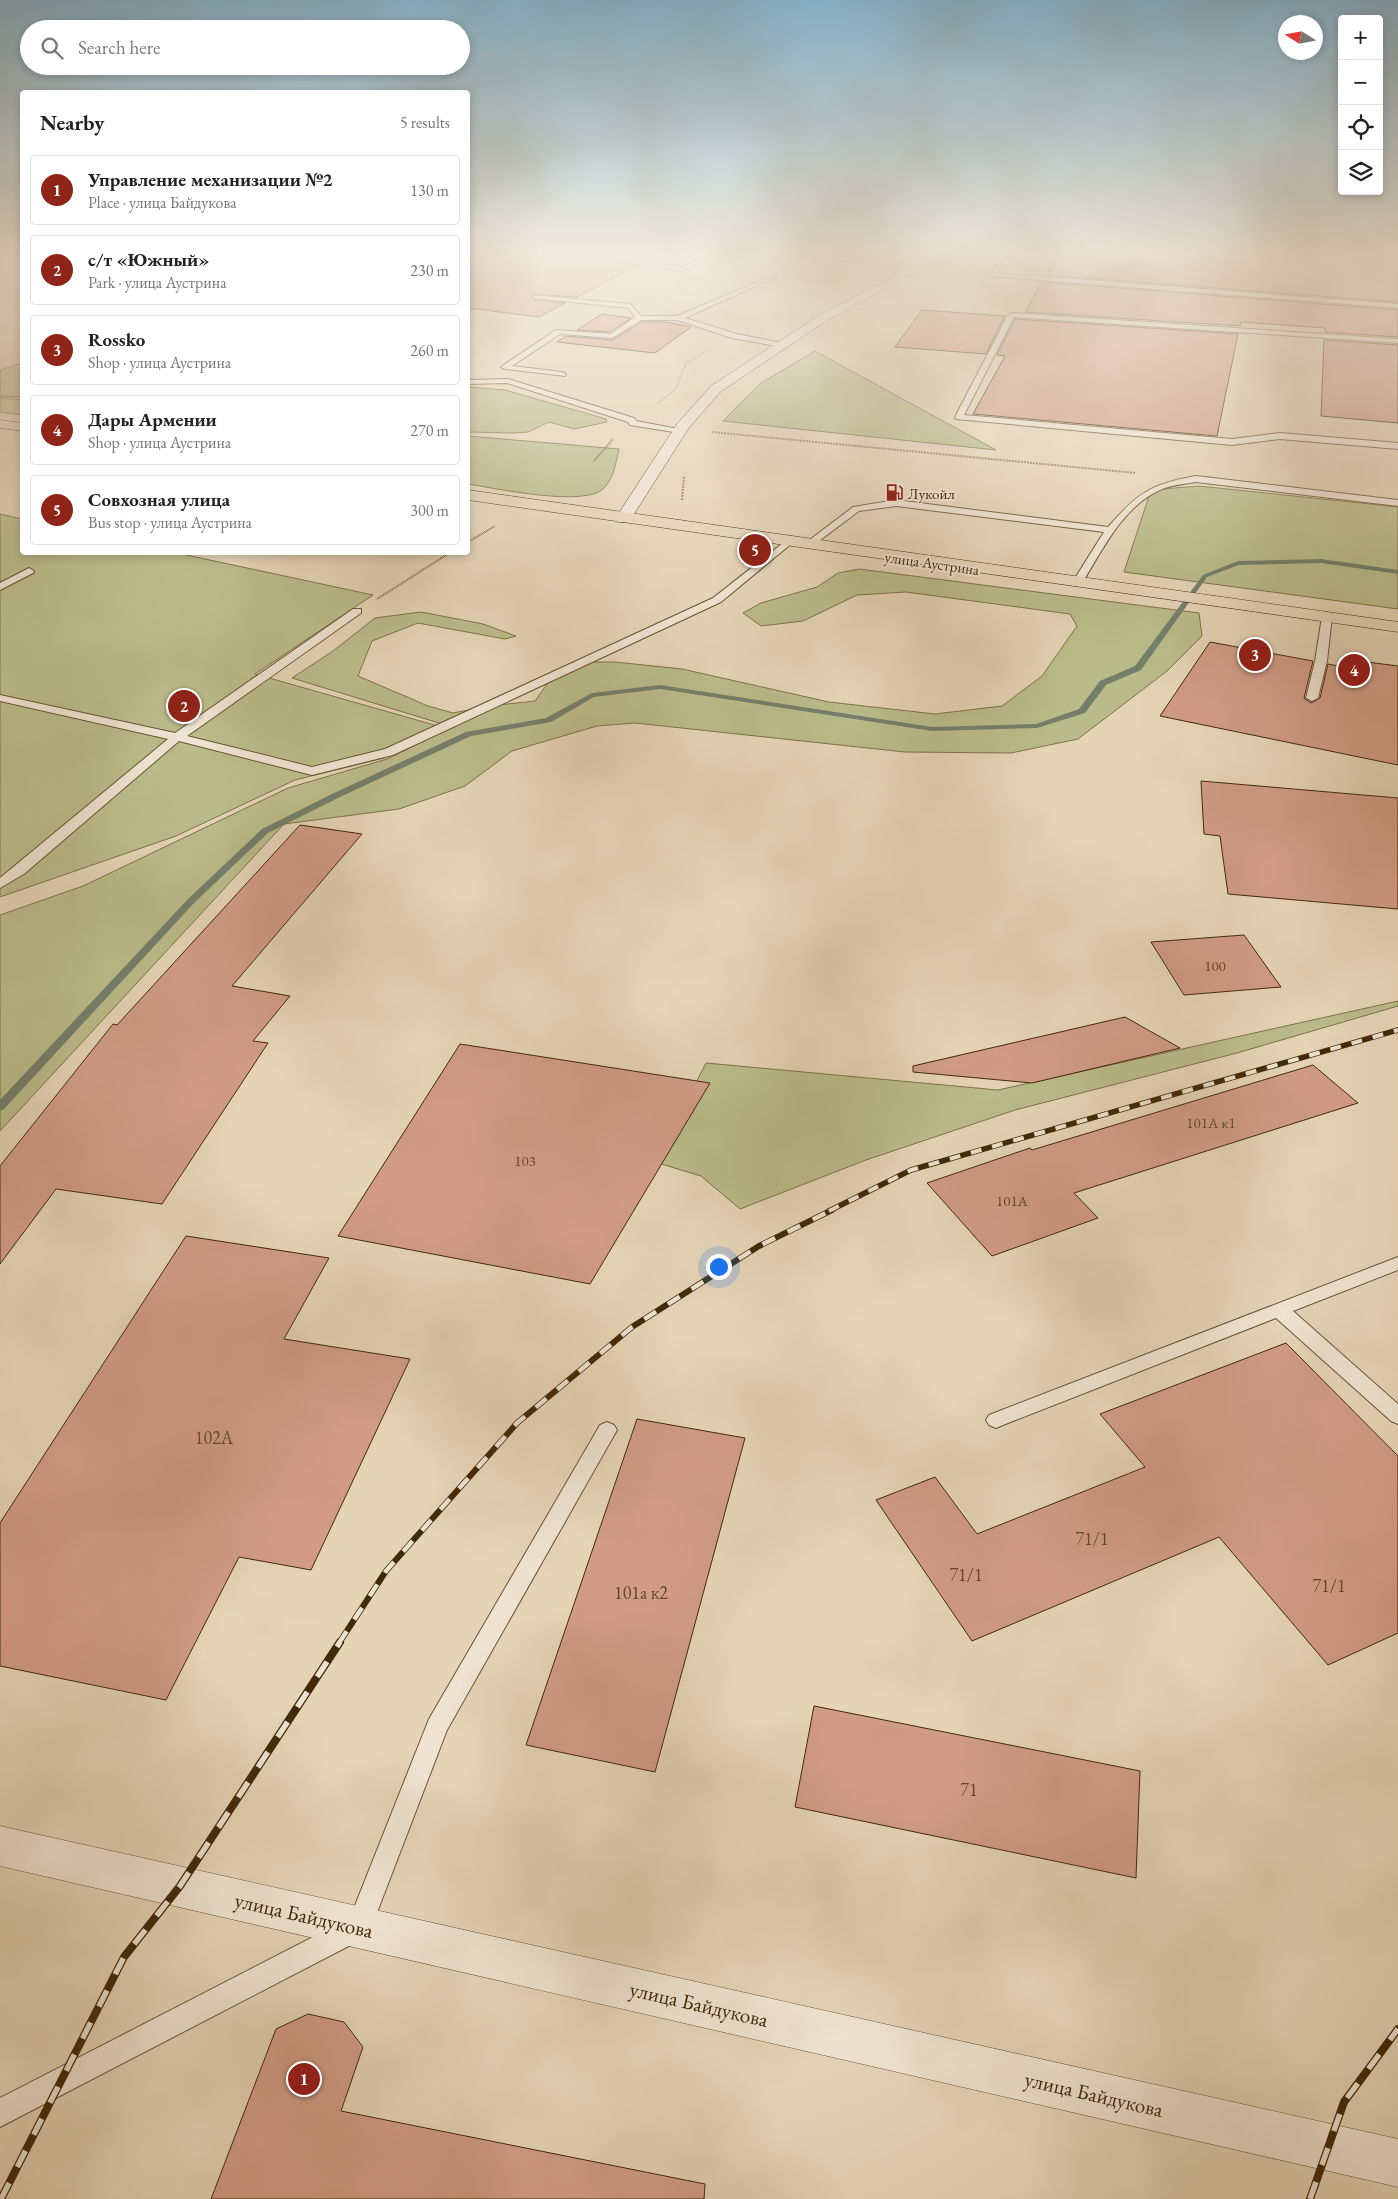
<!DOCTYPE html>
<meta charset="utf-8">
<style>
body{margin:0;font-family:"EB Garamond",serif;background:#f6f6f6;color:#222}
.controls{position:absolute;right:15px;top:15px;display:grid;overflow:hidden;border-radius:5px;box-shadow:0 2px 8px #0003}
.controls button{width:45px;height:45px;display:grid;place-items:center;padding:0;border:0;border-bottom:1px solid #e0e0e0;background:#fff;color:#222;font:25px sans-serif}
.compass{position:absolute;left:1278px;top:15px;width:45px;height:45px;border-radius:50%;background:#fff;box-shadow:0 2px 8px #0003;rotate:281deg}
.you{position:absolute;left:718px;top:1266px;width:18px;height:18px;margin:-12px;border:4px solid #fff;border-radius:50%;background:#1a73e8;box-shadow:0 0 0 8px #1a73e833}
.badge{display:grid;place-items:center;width:32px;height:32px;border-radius:50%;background:#8f2418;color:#fff;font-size:16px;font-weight:700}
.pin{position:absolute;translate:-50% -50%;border:2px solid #fff;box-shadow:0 1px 5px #0006}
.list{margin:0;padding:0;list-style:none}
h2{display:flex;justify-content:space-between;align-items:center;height:65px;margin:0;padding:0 20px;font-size:21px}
h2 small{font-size:16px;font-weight:400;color:#767676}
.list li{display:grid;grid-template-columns:32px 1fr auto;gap:15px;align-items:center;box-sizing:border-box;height:70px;margin:0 10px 10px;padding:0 10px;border:1px solid #e0e0e0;border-radius:5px}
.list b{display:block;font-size:19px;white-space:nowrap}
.list p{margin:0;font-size:16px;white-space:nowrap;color:#767676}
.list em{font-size:16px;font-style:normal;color:#767676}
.icon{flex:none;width:28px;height:28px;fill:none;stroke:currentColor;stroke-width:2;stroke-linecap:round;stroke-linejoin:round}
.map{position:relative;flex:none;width:1398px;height:2199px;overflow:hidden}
.search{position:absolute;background:#fff;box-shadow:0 2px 8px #0003;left:20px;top:20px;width:450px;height:55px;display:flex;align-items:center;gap:12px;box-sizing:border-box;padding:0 18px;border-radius:28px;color:#767676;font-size:19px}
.panel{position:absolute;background:#fff;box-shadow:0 2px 8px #0003;left:20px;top:90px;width:450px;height:465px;border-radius:5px}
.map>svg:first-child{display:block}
.green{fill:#babb8a;stroke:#7e7249}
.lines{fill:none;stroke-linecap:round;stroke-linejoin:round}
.stream{fill:#747f6a;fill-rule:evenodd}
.building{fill:#d19b86;stroke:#412a08}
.service-casing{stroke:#6a5434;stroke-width:2}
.minor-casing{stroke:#6a5434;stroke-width:1}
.secondary-casing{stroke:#412a08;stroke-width:1}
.primary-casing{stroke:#412a08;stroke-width:1}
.path-far1{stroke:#412a08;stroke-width:1;stroke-dasharray:0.5 1;stroke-linecap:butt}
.path{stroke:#412a08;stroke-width:2;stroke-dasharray:0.5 1;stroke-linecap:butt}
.service{fill:#eee2d0;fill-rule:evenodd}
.minor{fill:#eee2d0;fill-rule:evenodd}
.secondary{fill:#eee2d0;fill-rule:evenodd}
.primary{fill:#e5d3b6;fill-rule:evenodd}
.rail-far2-casing{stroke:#412a08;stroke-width:5.5}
.rail-far1-casing{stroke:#412a08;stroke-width:6}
.rail-casing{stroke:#412a08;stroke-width:8}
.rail-far2{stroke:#eee2d0;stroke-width:4;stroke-dasharray:11;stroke-linecap:butt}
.rail-far1{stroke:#eee2d0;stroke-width:4.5;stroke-dasharray:14;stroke-linecap:butt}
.rail{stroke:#eee2d0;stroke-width:5.5;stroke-dasharray:18;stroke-linecap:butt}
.labels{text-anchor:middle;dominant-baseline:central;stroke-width:4;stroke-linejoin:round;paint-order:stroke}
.far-poi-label{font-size:15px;fill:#412a08;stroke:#eee2d0;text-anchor:start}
.far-street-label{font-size:15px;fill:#412a08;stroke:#eee2d0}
.number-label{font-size:15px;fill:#654628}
.near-number-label{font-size:18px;fill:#654628}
.near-street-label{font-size:21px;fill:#412a08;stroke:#eee2d0}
</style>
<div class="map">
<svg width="1398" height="2199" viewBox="0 0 1398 2199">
<rect width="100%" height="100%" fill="#e5d3b6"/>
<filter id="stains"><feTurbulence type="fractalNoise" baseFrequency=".004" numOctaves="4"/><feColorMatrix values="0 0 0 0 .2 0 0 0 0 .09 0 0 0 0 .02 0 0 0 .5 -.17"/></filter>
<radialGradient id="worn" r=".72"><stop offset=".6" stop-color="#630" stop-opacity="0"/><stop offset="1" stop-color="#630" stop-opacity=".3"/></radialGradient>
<path class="green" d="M815 351 996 450 723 421 761 383Z
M22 363V397L0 396V370Z
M468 387 505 390 606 419 607 422 574 429 549 422 528 432 513 433 468 432Z
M0 398 22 400V415L0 412Z
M468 436 619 449C616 462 614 478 604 488 586 508 494 488 468 484Z
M1199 486 1398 507V609L1124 572 1151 490Z
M0 514 22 519V552L177 553 373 595 255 674 445 728 384 758 295 780 176 836 0 897Z
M859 569 1199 613 1202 636 1167 671 1078 739 1011 753 905 752 635 723 597 726 512 751 465 786 399 809 284 824 0 1131V915L83 886 288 788 387 759 452 727 292 678 333 651 375 618 421 612 483 624 516 636 505 639 418 623 372 641 358 676 428 706 453 713 489 706 535 701 550 680 575 662H615L682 669 829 702 935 714 1002 706 1042 676 1077 626 1070 614 906 592 857 595 803 621 761 626 743 613 761 603 817 587 838 573Z
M1398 1001V1006L1237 1053 1015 1110 866 1160 740 1209 701 1176 655 1162 706 1063 998 1090Z"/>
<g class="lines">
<path class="stream" d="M1321 559 1398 570V574L1321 563 1239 565 1207 577 1141 670 1106 685 1085 713 1037 728 932 731 660 689 594 697 551 722 471 736 340 797 268 833 194 903 4 1109 0 1111V1100L188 899 262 829 334 793 466 732 546 718 592 693 660 685 932 727 1036 724 1079 709 1100 681 1135 666 1203 575 1238 561Z"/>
</g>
<path class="building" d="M468 255H614L611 259 613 261 638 265 577 297 531 294 534 300 565 303 539 317 468 308Z
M1057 255 1398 256V302L1046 275Z
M1042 282 1398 310V337L1325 332V328L1241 322 1240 326 1025 312Z
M922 310 1005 316 986 354 895 347Z
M602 314 631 318 610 332 577 330Z
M1015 319 1238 334 1217 436 973 414 1005 356 997 355Z
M642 322H666L691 327 655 353 557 342 566 336 612 340Z
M1324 340 1398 345V423L1321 416Z
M1210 642 1313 661 1304 698 1311 703 1320 698 1328 664 1343 667 1344 659 1398 666V765L1160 716Z
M1201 781 1398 798V909L1228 894 1220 836 1204 834Z
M300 825 362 834 232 986 290 996 253 1041 268 1043 162 1204 56 1189 0 1264V1166L113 1024 117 1025Z
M1244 935 1281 987 1184 995 1151 942Z
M1125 1017 1180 1048 1032 1083 913 1072V1066Z
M460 1044 710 1083 590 1284 338 1236Z
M1313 1065 1358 1103 1074 1193 1098 1218 992 1256 927 1183 1030 1148 1032 1150Z
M186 1236 329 1258 284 1339 410 1359 311 1570 239 1557 166 1700 0 1666V1523Z
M1286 1343 1398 1456V1633L1328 1665 1219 1537 972 1641 876 1500 935 1477 977 1534 1145 1467 1100 1414Z
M637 1419 745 1438 655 1772 526 1745Z
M814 1706 1140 1771 1136 1878 795 1807Z
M308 2014 344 2022 363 2047 341 2111 705 2184 704 2199H211L276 2029Z"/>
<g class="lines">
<defs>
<path id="service" d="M616 255 681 267 715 255H724L681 271 613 259Z
M811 255H827L913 270 910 272Z
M1012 255H1019L995 273 1398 304V308L987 276V274Z
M771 276 776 277 685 318 737 334 782 343V347L732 338 677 320H641L612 338 560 334 512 366 562 372 566 374 565 376 505 369 501 367 556 330 611 334 635 317 628 308 534 298 532 295 630 304 641 316H677Z
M1012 313 1398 339V343L1014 317 964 415 1232 439 1280 433 1398 443V449L1280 439 1232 445 956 419 955 417 1008 315Z
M508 379 634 418 636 421 684 430 680 433 630 425 628 422 507 383 468 384V380Z
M1196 476 1398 500V506L1196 482C1183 484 1170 485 1158 491 1122 508 1102 551 1082 583L1077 586 1072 583 1104 532 896 506 859 511 811 547 803 545 853 507 896 500 1108 527C1138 493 1150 484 1196 476Z
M788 539 793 542 791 544 721 602 393 755 312 775 179 741 24 874 0 888V878L168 739 0 701V695L175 733 353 609H361V613L187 736 312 767 385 749 713 598Z
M29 568 34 571 33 573 0 590V583Z
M1327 614 1332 617 1327 661 1318 698 1312 701 1306 698 1315 661 1322 617Z
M1398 1257V1270L1293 1311 1398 1404V1424L1391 1421 1276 1318 1003 1425 996 1428 989 1425 986 1420 989 1415Z
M607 1422 614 1425 617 1430 447 1730 368 1936 0 2127V2098L350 1918 429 1719 600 1425Z"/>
<path id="minor" d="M0 1826 1398 2139V2187L0 1866Z"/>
<path id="secondary" d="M933 255H947L826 321 720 392 688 429 629 522H617L615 519 677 424 711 386 818 316Z"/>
<path id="primary" d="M0 420 22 423V431L0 428Z
M468 490 1398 622V632L468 500Z"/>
</defs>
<use href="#service" class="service-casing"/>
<use href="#minor" class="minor-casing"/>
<use href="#secondary" class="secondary-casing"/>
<use href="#primary" class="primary-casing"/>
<path class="path-far1" d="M796 280 834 282
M770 318 782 312
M0 397 22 398
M657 404 675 390 686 363 707 351"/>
<path class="path" d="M712 432 1136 473
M594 461 613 439
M682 500 684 476
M468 542 495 526
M377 599 451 552"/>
<use href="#service" class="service"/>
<use href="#minor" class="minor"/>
<use href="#secondary" class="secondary"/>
<use href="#primary" class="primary"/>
<defs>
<path id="rail-far2" d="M829 1211 911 1170 1398 1030"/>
<path id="rail-far1" d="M339 1643 386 1571 517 1423 632 1327 759 1246 832 1210"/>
<path id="rail" d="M1 2199 124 1957 180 1886 340 1642
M1310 2199 1344 2102 1398 2029"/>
</defs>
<use href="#rail-far2" class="rail-far2-casing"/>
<use href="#rail-far1" class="rail-far1-casing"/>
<use href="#rail" class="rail-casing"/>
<use href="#rail-far2" class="rail-far2"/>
<use href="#rail-far1" class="rail-far1"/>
<use href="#rail" class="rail"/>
</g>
<linearGradient id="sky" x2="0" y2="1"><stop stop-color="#87b6d0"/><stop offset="0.45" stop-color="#f3ebde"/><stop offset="1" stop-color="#f3ebde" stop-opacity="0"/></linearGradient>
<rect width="1398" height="563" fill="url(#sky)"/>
<defs>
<symbol id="fuel-bare" viewBox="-9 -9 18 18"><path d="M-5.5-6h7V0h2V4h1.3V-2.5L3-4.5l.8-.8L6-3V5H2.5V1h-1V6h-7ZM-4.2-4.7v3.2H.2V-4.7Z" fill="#8f2418" stroke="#eee2d0" stroke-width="2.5" paint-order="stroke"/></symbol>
</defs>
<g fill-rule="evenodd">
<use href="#fuel-bare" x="882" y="480" width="25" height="25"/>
</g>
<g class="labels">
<g class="far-poi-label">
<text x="908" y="493">Лукойл</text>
</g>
<g class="far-street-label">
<text transform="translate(932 563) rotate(8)">улица Аустрина</text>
</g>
<g class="number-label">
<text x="1215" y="965">100</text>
<text x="1211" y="1122">101А к1</text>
<text x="525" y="1160">103</text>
<text x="1012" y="1200">101А</text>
</g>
<g class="near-number-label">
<text x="214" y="1437">102А</text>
<text x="1092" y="1538">71/1</text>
<text x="966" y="1574">71/1</text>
<text x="1329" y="1585">71/1</text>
<text x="641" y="1592">101а к2</text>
<text x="969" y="1789">71</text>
</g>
<g class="near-street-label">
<text transform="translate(304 1915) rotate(13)">улица Байдукова</text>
<text transform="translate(699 2004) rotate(13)">улица Байдукова</text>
<text transform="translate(1094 2094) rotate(13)">улица Байдукова</text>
</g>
</g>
<rect width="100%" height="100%" filter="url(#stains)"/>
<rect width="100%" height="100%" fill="url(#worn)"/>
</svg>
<div class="controls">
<button>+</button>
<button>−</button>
<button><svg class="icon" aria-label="locate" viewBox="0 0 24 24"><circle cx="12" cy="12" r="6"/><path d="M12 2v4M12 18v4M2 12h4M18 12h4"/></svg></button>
<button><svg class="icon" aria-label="layers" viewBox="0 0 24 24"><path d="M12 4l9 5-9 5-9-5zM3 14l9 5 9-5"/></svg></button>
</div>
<svg class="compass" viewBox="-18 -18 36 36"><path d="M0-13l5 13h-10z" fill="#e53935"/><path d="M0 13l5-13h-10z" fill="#767676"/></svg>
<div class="you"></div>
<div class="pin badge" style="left:304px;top:2079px">1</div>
<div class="pin badge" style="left:184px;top:706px">2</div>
<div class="pin badge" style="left:1255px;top:655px">3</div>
<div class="pin badge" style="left:1354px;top:670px">4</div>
<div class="pin badge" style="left:755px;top:550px">5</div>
<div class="search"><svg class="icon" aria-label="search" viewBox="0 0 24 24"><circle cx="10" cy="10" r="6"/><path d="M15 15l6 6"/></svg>Search here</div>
<section class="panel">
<h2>Nearby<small>5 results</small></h2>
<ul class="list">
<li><span class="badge">1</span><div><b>Управление механизации №2</b><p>Place · улица Байдукова</p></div><em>130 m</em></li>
<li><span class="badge">2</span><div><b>с/т «Южный»</b><p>Park · улица Аустрина</p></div><em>230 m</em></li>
<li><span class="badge">3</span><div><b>Rossko</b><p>Shop · улица Аустрина</p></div><em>260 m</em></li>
<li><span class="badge">4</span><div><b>Дары Армении</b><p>Shop · улица Аустрина</p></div><em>270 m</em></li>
<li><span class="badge">5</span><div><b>Совхозная улица</b><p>Bus stop · улица Аустрина</p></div><em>300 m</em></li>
</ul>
</section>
</div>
